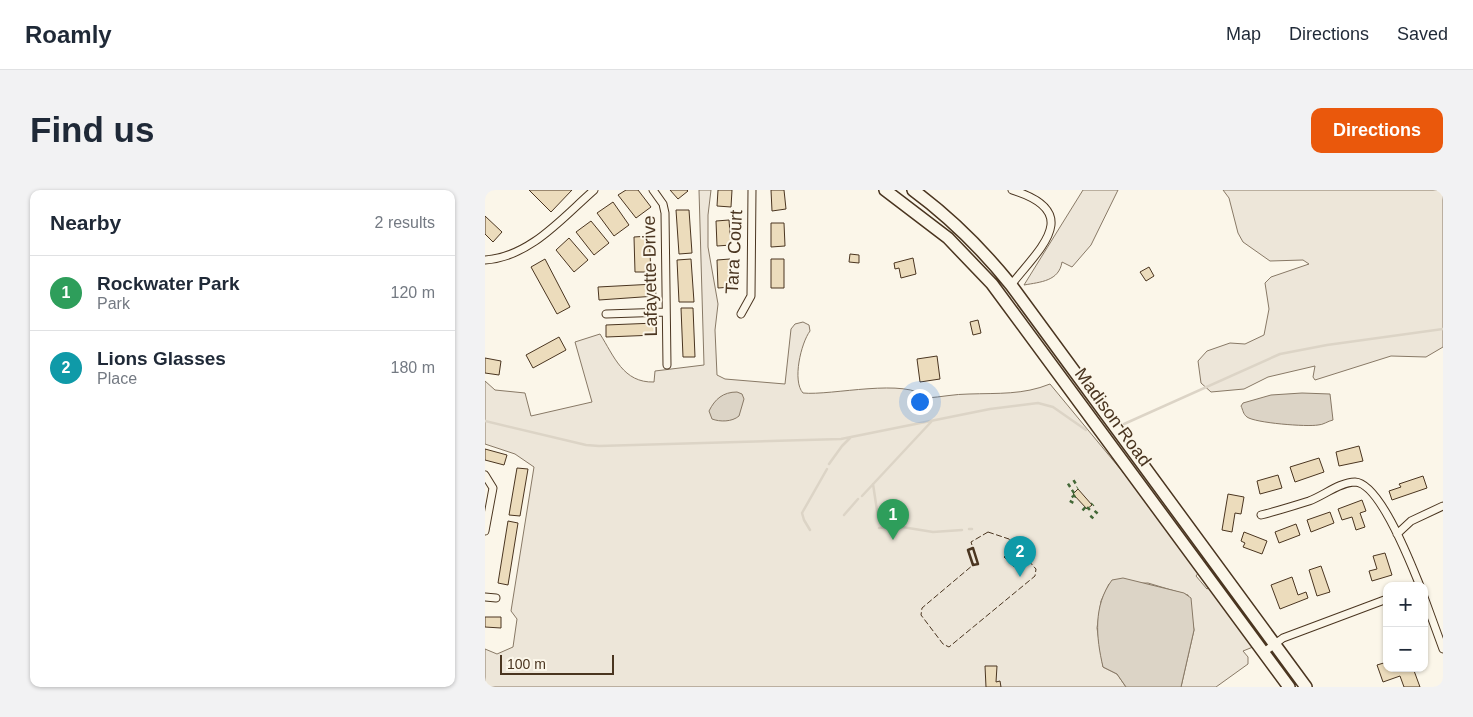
<!DOCTYPE html>
<meta charset="utf-8">
<style>
body{margin:0;font-family:Arial,sans-serif;background:#f2f2f3;color:#1f2937}
.controls{position:absolute;right:15px;bottom:15px;display:grid;overflow:hidden;border-radius:10px;box-shadow:0 1px 4px #0004}
.controls button{width:45px;height:45px;display:grid;place-items:center;padding:0;border:0;border-bottom:1px solid #e0e1e3;background:#fff;color:#1f2937;font:25px sans-serif}
.scale{position:absolute;left:15px;bottom:12px;width:114px;box-sizing:border-box;padding-left:5px;border:2px solid #4a3520;border-top:0;font-size:14px;line-height:18px;white-space:nowrap;color:#4a3520;-webkit-text-stroke:4px #fbf6e9;paint-order:stroke}
.you{position:absolute;left:434px;top:211px;width:18px;height:18px;margin:-12px;border:4px solid #fff;border-radius:50%;background:#1a73e8;box-shadow:0 0 0 8px #1a73e833}
.badge{display:grid;place-items:center;width:32px;height:32px;border-radius:50%;background:#ea580c;color:#fff;font-size:16px;font-weight:700}
.pin{position:absolute;translate:-50% -41px;filter:drop-shadow(0 1px 2px #0008)}
.pin::after{content:'';position:absolute;top:26px;width:18px;height:15px;background:inherit;clip-path:polygon(0 0,100% 0,50% 100%)}
.list{margin:0;padding:0;list-style:none}
h2{display:flex;justify-content:space-between;align-items:center;height:65px;margin:0;padding:0 20px;font-size:21px}
h2 small{font-size:16px;font-weight:400;color:#747a83}
.list li{display:grid;grid-template-columns:32px 1fr auto;gap:15px;align-items:center;box-sizing:border-box;height:75px;padding:0 20px;border-top:1px solid #e0e1e3}
.list b{display:block;font-size:19px;white-space:nowrap}
.list p{margin:0;font-size:16px;white-space:nowrap;color:#747a83}
.list em{font-size:16px;font-style:normal;color:#747a83}
.map{position:relative;flex:none;width:958px;height:497px;overflow:hidden;border-radius:10px}
header{display:flex;align-items:center;gap:30px;box-sizing:border-box;height:70px;padding:0 25px;background:#fff;border-bottom:1px solid #e0e1e3}
header strong{font-size:24px}
nav{display:flex;gap:28px;margin-inline-start:auto;font-size:18px}
.intro{display:flex;align-items:center;justify-content:space-between;box-sizing:border-box;height:120px;padding:0 30px}
h1{margin:0;font-size:35px}
.button{padding:12px 22px;border-radius:10px;background:#ea580c;color:#fff;font-size:18px;font-weight:700}
main{display:flex;gap:30px;padding:0 30px}
aside{flex:1;background:#fff;border-radius:10px;box-shadow:0 1px 4px #0004}
.map>svg:first-child{display:block}
.green{fill:#ede6d9;stroke:#887966}
.water{fill:#dcd4c6;stroke:#887966}
.lines{fill:none;stroke-linecap:round;stroke-linejoin:round}
.stream{stroke:#dcd4c6;stroke-width:2.5}
.building{fill:#ecdcbc;stroke:#4a3520}
.minor-casing{stroke:#4a3520;stroke-width:9}
.primary-casing{stroke:#4a3520;stroke-width:14}
.minor{stroke:#fbf6e9;stroke-width:7}
.primary{stroke:#fbf6e9;stroke-width:11}
.hedge{stroke:#436837;stroke-width:4;stroke-dasharray:2.5 4;stroke-linecap:butt}
.fence{stroke:#4a3520;stroke-width:1;stroke-dasharray:6 2.5;stroke-linecap:butt}
.wall{stroke:#4a3520;stroke-width:2.5}
.labels{text-anchor:middle;dominant-baseline:central;stroke-width:4;stroke-linejoin:round;paint-order:stroke}
.street-label{font-size:18px;fill:#4a3520;stroke:#fbf6e9}
</style>
<header>
<strong>Roamly</strong>
<nav><a>Map</a><a>Directions</a><a>Saved</a></nav>
</header>
<div class="intro"><h1>Find us</h1><a class="button">Directions</a></div>
<main>
<aside>
<h2>Nearby<small>2 results</small></h2>
<ul class="list">
<li><span class="badge" style="background:#2e9e5b">1</span><div><b>Rockwater Park</b><p>Park</p></div><em>120 m</em></li>
<li><span class="badge" style="background:#0f9aa8">2</span><div><b>Lions Glasses</b><p>Place</p></div><em>180 m</em></li>
</ul>
</aside>
<div class="map">
<svg width="958" height="497" viewBox="0 0 958 497">
<rect width="100%" height="100%" fill="#fbf6e9"/>
<path class="green" d="M214 0H226L223 25V57L233 114 230 140 232 185 240 189 300 194 306 139 310 134 318 132 324 135 325 141C316 153 307 191 318 203 346 206 422 187 442 208 456 207 470 204 484 204 513 203 538 205 565 194L670 321 714 382 711 386 722 399 725 397 768 457 758 461 763 467V474L731 497H696L709 440 703 405 663 393 624 394 616 411 612 438 618 477 632 484 641 497H0V459L12 464 28 457 32 429 26 421 49 277 30 264 0 254V191L10 200 40 203 46 226 107 212 90 152 115 144C129 166 138 193 169 192L170 181 219 175Z
M598 0H633L606 55 587 77 577 72C574 91 556 92 539 95Z
M738 0H958V157L941 167 906 166 830 190 828 187 830 176 783 187 759 199 726 202 716 193 713 171 722 161 745 153 760 154 779 145 784 119 780 93 786 87 824 74 818 70 785 71 758 52 753 43 744 8Z"/>
<path class="water" d="M252 202 257 204 259 209 254 226C247 232 235 232 227 229L224 221C230 209 238 202 252 202Z
M817 203 845 204 848 230C843 231 838 235 833 235 822 237 770 233 762 227 758 224 758 220 756 216L758 213 786 205Z
M638 388 699 403 706 408 709 440 696 497H641L632 484 618 477C611 447 608 416 627 390Z"/>
<g class="lines">
<path class="stream" d="M0 231 101 255 114 256 356 249 505 219 553 213 568 217 601 240
M639 234 795 164 842 155 958 139
M344 274 357 256 365 248
M388 294 393 327
M377 306 446 232
M359 325 373 309
M394 338 411 336 448 342 477 340
M484 339H487
M325 340 319 330 317 323 342 279"/>
</g>
<path class="building" d="M44 0H87L66 22Z
M141 0H153L166 17 151 28 133 5Z
M185 0H202L203 1 193 9Z
M233 0H247L246 17 232 16Z
M286 0H299L301 19 287 21Z
M128 12 144 35 129 46 112 23Z
M191 20H204L207 63 194 64Z
M0 26 17 42 8 52 0 44Z
M244 30 246 55 232 56 231 31Z
M106 31 124 53 109 65 91 42Z
M286 33H299L300 56 286 57Z
M164 46 166 82H150L149 47Z
M84 48 103 70 89 82 71 60Z
M365 64 374 65V73L364 72Z
M428 68 431 84 416 88 414 78 410 79 409 73Z
M60 69 85 117 72 124 46 77Z
M206 69 209 112H194L192 70Z
M245 69 247 97 233 98 232 70Z
M286 69H299V98H286Z
M664 77 669 86 661 91 655 82Z
M170 94 171 106 114 110 113 97Z
M196 118H208L210 167H198Z
M493 130 496 143 488 145 485 132Z
M171 133V145L121 147V135Z
M74 147 81 160 48 178 41 165Z
M452 166 455 189 435 192 432 169Z
M0 168 16 171 14 185 0 183Z
M874 256 878 271 854 276 851 262Z
M0 259 22 265 19 275 0 270Z
M834 268 839 282 810 292 805 277Z
M32 278 43 279 35 326 24 325Z
M793 285 797 298 775 304 772 291Z
M938 286 942 298 907 310 904 301 916 297 914 294Z
M593 299 607 315 602 319 588 304Z
M743 304 759 307 756 324 750 323 747 342 737 340Z
M877 310 881 321 875 323 880 337 871 340 867 327 857 330 853 319Z
M845 322 849 333 826 342 822 330Z
M23 331 33 333 23 395 13 393Z
M811 334 815 345 794 353 790 342Z
M759 342 782 351 777 364 758 357 760 353 756 351Z
M525 361 535 372 529 377 519 367Z
M900 363 907 385 887 391 884 381 892 379 888 366Z
M836 376 845 402 832 406 824 380Z
M807 387 813 405 821 402 823 408 795 419 786 395Z
M0 427H16V438L0 437Z
M902 472V478H928L935 497H919L915 486 898 492 892 475Z
M500 476H512L511 492 515 491 516 497H501Z"/>
<g class="lines">
<defs>
<path id="minor" d="M168 0 178 14 180 23 182 175
M0 70C45 67 77 28 109 0
M526 95C555 58 599 22 527 0
M121 124 181 122
M256 124 266 106 267 0
M0 285 8 298 0 341
M776 325C792 321 808 316 824 311 838 306 855 292 870 292 895 293 926 374 935 396
M912 344 926 331 958 316
M0 407 11 408
M939 407 958 459
M779 462 798 448 902 409"/>
<path id="primary" d="M400 0 463 48 507 94 804 497
M428 0C466 28 497 59 526 95L821 497"/>
</defs>
<use href="#minor" class="minor-casing"/>
<use href="#primary" class="primary-casing"/>
<use href="#minor" class="minor"/>
<use href="#primary" class="primary"/>
<path class="hedge" d="M583 296 594 289
M586 313 589 307 586 303 593 298
M598 318 601 321 608 314
M606 328 613 320"/>
<path class="fence" d="M503 342 524 349 551 379 550 386 464 457 458 454 436 425 437 418 488 375 493 374 486 352Z"/>
<path class="wall" d="M488 358 493 374 488 375 483 360Z"/>
</g>
<g class="labels">
<g class="street-label">
<text transform="translate(249 62) rotate(-87)">Tara Court</text>
<text transform="translate(165 86) rotate(-91)">Lafayette Drive</text>
<text transform="translate(628 227) rotate(54)">Madison Road</text>
</g>
</g>
</svg>
<div class="controls">
<button>+</button>
<button>−</button>
</div>
<div class="scale">100 m</div>
<div class="you"></div>
<div class="pin badge" style="left:408px;top:350px;background:#2e9e5b">1</div>
<div class="pin badge" style="left:535px;top:387px;background:#0f9aa8">2</div>
</div>
</main>
